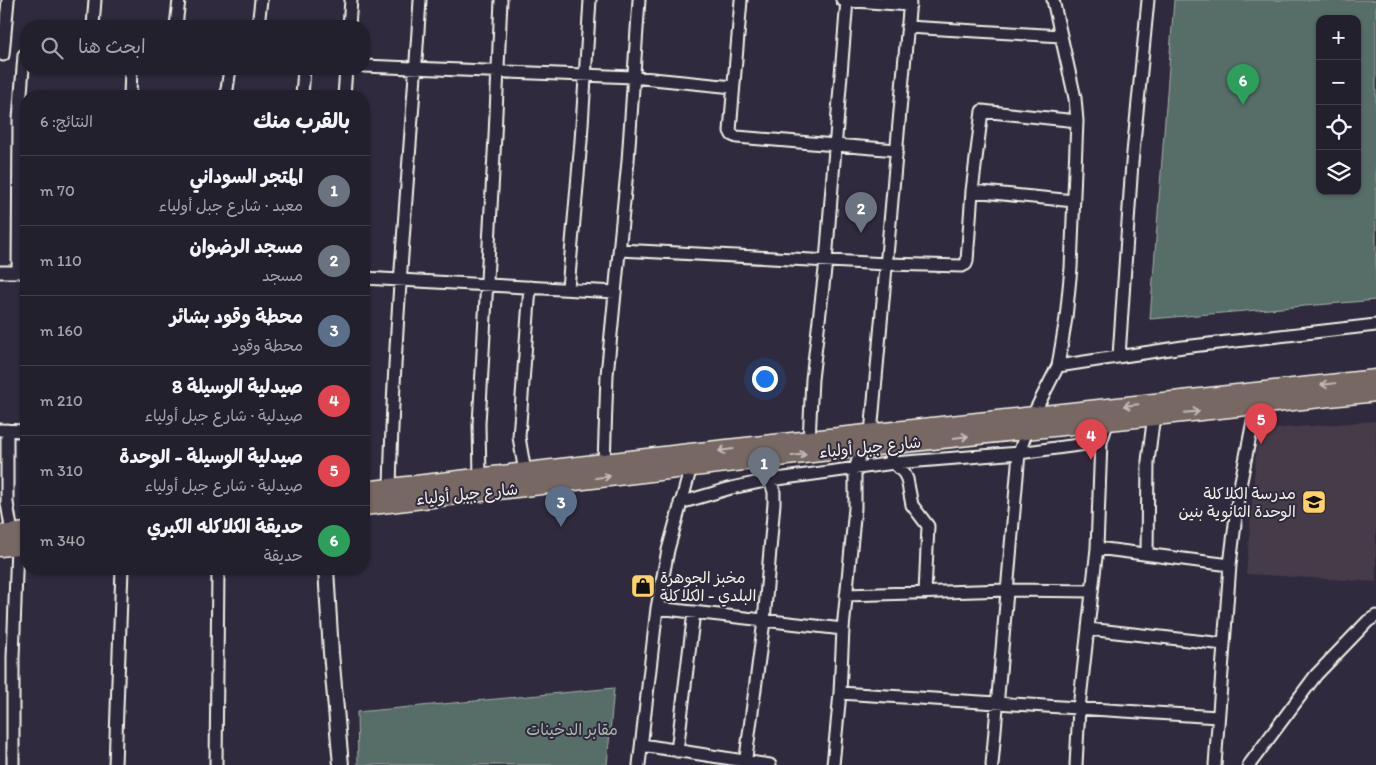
<!DOCTYPE html>
<html lang="ar">
<meta charset="utf-8">
<style>
body{margin:0;font-family:Itim,"Playpen Sans Arabic",sans-serif;background:#2f2d3a;color:#f1f3f6;direction:rtl}
.controls{position:absolute;right:15px;top:15px;display:grid;overflow:hidden;border-radius:10px;box-shadow:0 1px 4px #0004}
.controls button{width:45px;height:45px;display:grid;place-items:center;padding:0;border:0;border-bottom:1px solid #403e4a;background:#23202e;color:#f1f3f6;font:25px sans-serif}
.you{position:absolute;left:764px;top:378px;width:18px;height:18px;margin:-12px;border:4px solid #fff;border-radius:50%;background:#1a73e8;box-shadow:0 0 0 8px #1a73e833}
.badge{display:grid;place-items:center;width:32px;height:32px;border-radius:50%;background:#db2777;color:#fff;font-size:16px;font-weight:700}
.pin{position:absolute;translate:-50% -41px;filter:drop-shadow(0 1px 2px #0008)}
.pin::after{content:'';position:absolute;top:26px;width:18px;height:15px;background:inherit;clip-path:polygon(0 0,100% 0,50% 100%)}
.list{margin:0;padding:0;list-style:none}
h2{display:flex;justify-content:space-between;align-items:center;height:65px;margin:0;padding:0 20px;font-size:21px}
h2 small{font-size:16px;font-weight:400;color:#a3a3aa}
.list li{display:grid;grid-template-columns:32px 1fr auto;gap:15px;align-items:center;box-sizing:border-box;height:70px;padding:0 20px;border-top:1px solid #403e4a}
.list b{display:block;font-size:19px;white-space:nowrap}
.list p{margin:0;font-size:16px;white-space:nowrap;color:#a3a3aa}
.list em{font-size:16px;font-style:normal;color:#a3a3aa}
.icon{flex:none;width:28px;height:28px;fill:none;stroke:currentColor;stroke-width:2;stroke-linecap:round;stroke-linejoin:round}
.map{position:relative;flex:none;width:1376px;height:765px;overflow:hidden;direction:ltr}
.search{position:absolute;background:#23202e;box-shadow:0 1px 4px #0004;left:20px;top:20px;width:350px;height:55px;display:flex;align-items:center;gap:12px;box-sizing:border-box;padding:0 18px;border-radius:20px;color:#a3a3aa;font-size:19px}
.panel{position:absolute;background:#23202e;box-shadow:0 1px 4px #0004;left:20px;top:90px;width:350px;height:485px;border-radius:20px;direction:rtl}
.map>svg:first-child{display:block}
.built{fill:#443a4a}
.green{fill:#576d68;stroke:#a6afa8;fill-rule:evenodd}
.lines{fill:none;stroke-linecap:round;stroke-linejoin:round}
.minor-casing{stroke:#f4f1e8;stroke-width:15}
.tertiary-casing{stroke:#f4f1e8;stroke-width:18}
.primary-casing{stroke:#f4f1e8;stroke-width:21}
.minor{stroke:#2f2a3d;stroke-width:11}
.tertiary{stroke:#2f2a3d;stroke-width:14}
.primary{stroke:#776864;stroke-width:18}
.oneway{stroke:#c2bab3}
.labels{text-anchor:middle;dominant-baseline:central;stroke-width:4;stroke-linejoin:round;paint-order:stroke}
.street-label{font-size:16px;fill:#f4f1e8;stroke:#2f2a3d}
.poi-label{font-size:16px;fill:#f4f1e8;stroke:#2f2a3d;text-anchor:end}
.park-label{font-size:16px;fill:#adb6ae;stroke:#2f2a3d}
</style>
<div class="map">
<svg width="1376" height="765" viewBox="0 0 1376 765">
<rect width="100%" height="100%" fill="#2f2a3d"/>
<filter id="ink" filterUnits="userSpaceOnUse"><feTurbulence type="fractalNoise" baseFrequency=".02" numOctaves="2"/><feDisplacementMap in="SourceGraphic" scale="10" xChannelSelector="R" yChannelSelector="G"/><feConvolveMatrix kernelMatrix="1 2 1 2 8 2 1 2 1" color-interpolation-filters="sRGB"/></filter>
<g filter="url(#ink)">
<path class="built" d="M1376 421V582L1246 574 1258 430Z"/>
<path class="green" d="M1174 0H1376V300L1150 319ZM1320 19H1357V191H1320Z
M614 688 607 765H358L357 712Z"/>
<g class="lines">
<defs>
<path id="minor" d="M741 0 730 131 732 135 737 137 897 150
M842 0 910 5
M93 26 95 0
M176 26 179 0
M258 26 261 0
M349 26 351 0
M907 27 1061 36
M3 55 8 0
M364 66 633 77 733 87
M130 96 131 69
M226 96 230 69
M302 96 304 69
M344 96 346 69
M972 191 1074 201
M620 250 887 264 962 266 966 264 967 261 972 191 982 111 1077 121
M0 272H26
M18 272 19 119 24 55
M364 278 615 292
M568 288 581 141 590 0
M1119 356 1132 163 1148 0
M1058 366 1183 347 1376 325
M1033 415 1058 366 1066 318 1071 268 1077 121 1075 98 1053 0
M0 430 26 431
M7 430V503L12 533
M871 434 910 0
M809 440 812 379 826 261 847 0
M895 445 890 459 904 473 907 479 912 505 928 526 925 593
M604 464 607 375 628 161 639 0
M480 478 479 424 495 136 501 0
M526 478 519 437 530 287
M390 488C394 325 410 163 420 0
M680 503 731 488 770 480 894 463 1019 453 1101 442
M1097 548 1230 565
M1147 554 1148 461 1154 415
M846 595 1008 590 1092 591
M657 608 843 629
M1088 629 1224 644
M840 693 1218 717
M642 745 770 765
M677 751 694 612
M13 765V658L17 545
M115 765 122 569
M216 765 218 569
M639 765 657 608 668 550 691 467V462
M745 765 764 621 774 503V492L770 480 774 458
M833 765 840 693 843 629 855 508V469L862 448
M992 765 1019 453 1027 430
M1076 765 1079 708 1097 548 1101 442 1108 421
M1215 765 1230 565 1239 491 1256 406
M1249 765 1316 675 1368 621 1376 616"/>
<path id="tertiary" d="M326 569 331 653 341 765"/>
<path id="primary" d="M364 491 690 453 1376 379
M364 506 812 453 1376 392
M0 535 26 532
M0 547 26 544"/>
</defs>
<use href="#minor" class="minor-casing"/>
<use href="#tertiary" class="tertiary-casing"/>
<use href="#primary" class="primary-casing"/>
<use href="#minor" class="minor"/>
<use href="#tertiary" class="tertiary"/>
<use href="#primary" class="primary"/>
</g>
<defs><path id="oneway-shaft" d="M-6 0H5M1.5-3L5.5 0L1.5 3" fill="none" stroke-width="1.6" stroke-linecap="round" stroke-linejoin="round" transform="scale(1.25)"/></defs>
<g class="oneway">
<use href="#oneway-shaft" transform="translate(1328 384) rotate(174)"/>
<use href="#oneway-shaft" transform="translate(1131 405) rotate(174)"/>
<use href="#oneway-shaft" transform="translate(1192 412) rotate(-5)"/>
<use href="#oneway-shaft" transform="translate(961 437) rotate(-7)"/>
<use href="#oneway-shaft" transform="translate(726 450) rotate(173)"/>
<use href="#oneway-shaft" transform="translate(799 455) rotate(-7)"/>
<use href="#oneway-shaft" transform="translate(603 477) rotate(-7)"/>
</g>
</g>
<defs>
<symbol id="school-square" viewBox="-11 -11 22 22"><rect x="-9" y="-9" width="18" height="18" rx="4" fill="#ffd166" stroke="#2f2a3d"/><path d="M0-5L7-2L0 1L-7-2ZM-4 1L0 2.5L4 1V4Q0 6-4 4Z" fill="#111"/></symbol>
<symbol id="shop-square" viewBox="-11 -11 22 22"><rect x="-9" y="-9" width="18" height="18" rx="4" fill="#ffd166" stroke="#2f2a3d"/><path d="M-5-2.5h2.3a2.7 3.5 0 0 1 5.4 0H5L5.5 6h-11ZM-1.5-2.5h3a1.5 2.3 0 0 0-3 0Z" fill="#111"/></symbol>
</defs>
<g fill-rule="evenodd">
<use href="#school-square" x="1300" y="488" width="28" height="28"/>
<use href="#shop-square" x="629" y="572" width="28" height="28"/>
</g>
<g class="labels">
<g class="street-label">
<text transform="translate(870 447) rotate(-6)">شارع جبل أولياء</text>
<text transform="translate(467 494) rotate(-6)">شارع جبل أولياء</text>
</g>
<g class="poi-label">
<text x="1296" y="493">مدرسة الكلاكلة<tspan x="1296" dy="18">الوحدة الثانوية بنين</tspan></text>
<text x="660" y="577" text-anchor="start">مخبز الجوهرة<tspan x="660" dy="18">البلدي - الكلاكلة</tspan></text>
</g>
<g class="park-label">
<text x="572" y="729">مقابر الدخينات</text>
</g>
</g>
</svg>
<div class="controls">
<button>+</button>
<button>−</button>
<button><svg class="icon" aria-label="locate" viewBox="0 0 24 24"><circle cx="12" cy="12" r="6"/><path d="M12 2v4M12 18v4M2 12h4M18 12h4"/></svg></button>
<button><svg class="icon" aria-label="layers" viewBox="0 0 24 24"><path d="M12 4l9 5-9 5-9-5zM3 14l9 5 9-5"/></svg></button>
</div>
<div class="you"></div>
<div class="pin badge" style="left:764px;top:488px;background:#6b7280">1</div>
<div class="pin badge" style="left:861px;top:233px;background:#6b7280">2</div>
<div class="pin badge" style="left:561px;top:527px;background:#5c6f8a">3</div>
<div class="pin badge" style="left:1091px;top:460px;background:#e0444e">4</div>
<div class="pin badge" style="left:1261px;top:444px;background:#e0444e">5</div>
<div class="pin badge" style="left:1243px;top:105px;background:#2e9e5b">6</div>
<div class="search"><svg class="icon" aria-label="search" viewBox="0 0 24 24"><circle cx="10" cy="10" r="6"/><path d="M15 15l6 6"/></svg>ابحث هنا</div>
<section class="panel">
<h2>بالقرب منك<small>النتائج: 6</small></h2>
<ul class="list">
<li><span class="badge" style="background:#6b7280">1</span><div><b>المتجر السوداني</b><p>معبد · شارع جبل أولياء</p></div><em>70 m</em></li>
<li><span class="badge" style="background:#6b7280">2</span><div><b>مسجد الرضوان</b><p>مسجد</p></div><em>110 m</em></li>
<li><span class="badge" style="background:#5c6f8a">3</span><div><b>محطة وقود بشائر</b><p>محطة وقود</p></div><em>160 m</em></li>
<li><span class="badge" style="background:#e0444e">4</span><div><b>صيدلية الوسيلة 8</b><p>صيدلية · شارع جبل أولياء</p></div><em>210 m</em></li>
<li><span class="badge" style="background:#e0444e">5</span><div><b>صيدلية الوسيلة - الوحدة</b><p>صيدلية · شارع جبل أولياء</p></div><em>310 m</em></li>
<li><span class="badge" style="background:#2e9e5b">6</span><div><b>حديقة الكلاكله الكبري</b><p>حديقة</p></div><em>340 m</em></li>
</ul>
</section>
</div>
